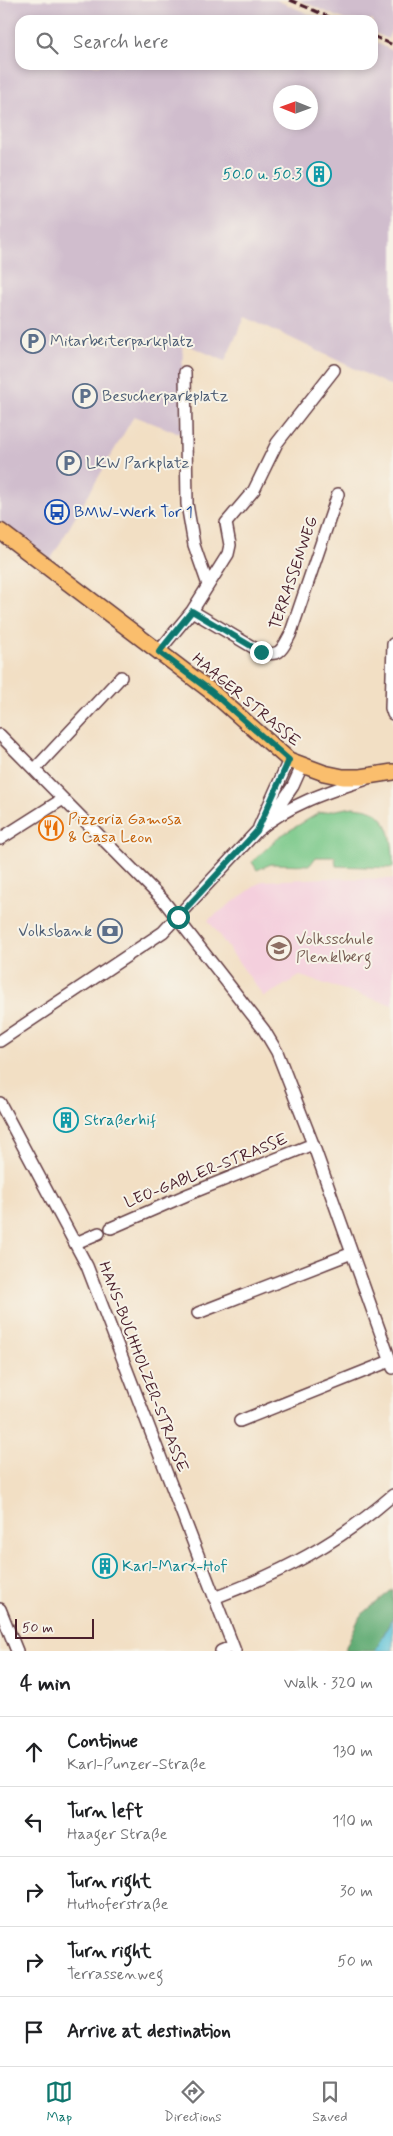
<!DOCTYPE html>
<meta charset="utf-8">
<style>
body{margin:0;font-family:Mynerve,sans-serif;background:#f6f6f6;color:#202124}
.compass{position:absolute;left:273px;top:85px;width:45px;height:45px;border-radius:50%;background:#fff;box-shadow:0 2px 8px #0003;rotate:271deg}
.scale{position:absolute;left:15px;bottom:12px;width:79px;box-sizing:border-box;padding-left:5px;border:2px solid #4a1f2b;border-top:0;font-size:14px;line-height:18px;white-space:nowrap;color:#4a1f2b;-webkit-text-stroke:4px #f7f3e8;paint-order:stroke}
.stop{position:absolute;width:15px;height:15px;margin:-11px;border:4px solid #0f766e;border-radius:50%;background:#fff}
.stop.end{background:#0f766e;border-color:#fff;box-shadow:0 1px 5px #0008}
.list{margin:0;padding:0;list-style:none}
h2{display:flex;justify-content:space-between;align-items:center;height:65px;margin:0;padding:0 20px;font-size:21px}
h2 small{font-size:16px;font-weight:400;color:#757577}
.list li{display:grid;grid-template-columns:32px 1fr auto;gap:15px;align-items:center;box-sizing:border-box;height:70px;padding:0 20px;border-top:1px solid #e0e0e0}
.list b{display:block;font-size:19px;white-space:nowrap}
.list p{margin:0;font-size:16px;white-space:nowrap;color:#757577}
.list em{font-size:16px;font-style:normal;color:#757577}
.icon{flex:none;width:28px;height:28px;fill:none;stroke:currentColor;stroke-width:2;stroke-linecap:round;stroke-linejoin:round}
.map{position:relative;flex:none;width:393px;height:1651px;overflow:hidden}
.search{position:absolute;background:#fff;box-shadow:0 2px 8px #0003;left:15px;right:15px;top:15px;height:55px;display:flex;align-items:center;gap:12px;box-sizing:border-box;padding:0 18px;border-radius:15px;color:#757577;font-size:19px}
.sheet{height:415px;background:#fff}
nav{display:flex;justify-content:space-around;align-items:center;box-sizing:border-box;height:70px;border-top:1px solid #e0e0e0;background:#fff;font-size:14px;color:#757577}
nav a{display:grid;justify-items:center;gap:2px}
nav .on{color:#0f766e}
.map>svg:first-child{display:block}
.built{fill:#f4cfdd}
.industrial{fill:#d0bdcd;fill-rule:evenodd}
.green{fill:#78c888;stroke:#61745a}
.forest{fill:#62ac74;stroke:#566650}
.water{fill:#5ac1d7;stroke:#527081}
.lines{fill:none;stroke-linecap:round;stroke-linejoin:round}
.minor-casing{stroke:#633c42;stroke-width:14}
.major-casing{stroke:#633c42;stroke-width:18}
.minor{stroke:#fff;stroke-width:11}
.major{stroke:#fabe6d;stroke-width:15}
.rail{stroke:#4a1f2b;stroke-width:3;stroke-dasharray:8 4;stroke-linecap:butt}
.route{stroke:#0f766e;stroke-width:6}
.labels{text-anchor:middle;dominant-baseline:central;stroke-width:4;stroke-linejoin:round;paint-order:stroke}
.culture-label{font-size:16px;fill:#0d838f;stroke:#f7f3e8;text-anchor:start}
.service-label{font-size:16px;fill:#4e5e75;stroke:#f7f3e8;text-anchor:start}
.transit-label{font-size:16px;fill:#164399;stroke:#f7f3e8;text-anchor:start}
.street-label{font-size:16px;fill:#4a1f2b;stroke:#f7f3e8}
.food-label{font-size:16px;fill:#c56008;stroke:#f7f3e8;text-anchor:start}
.education-label{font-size:16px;fill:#785e54;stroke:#f7f3e8;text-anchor:start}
</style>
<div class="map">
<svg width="393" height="1651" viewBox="0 0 393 1651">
<rect width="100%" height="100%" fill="#f7f3e8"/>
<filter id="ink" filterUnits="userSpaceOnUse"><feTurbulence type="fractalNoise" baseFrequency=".02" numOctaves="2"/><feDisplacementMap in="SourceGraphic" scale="10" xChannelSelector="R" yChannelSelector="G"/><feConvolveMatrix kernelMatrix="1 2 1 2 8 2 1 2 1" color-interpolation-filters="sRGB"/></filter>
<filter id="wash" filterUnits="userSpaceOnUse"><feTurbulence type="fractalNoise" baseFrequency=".0096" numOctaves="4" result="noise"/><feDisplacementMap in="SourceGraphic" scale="20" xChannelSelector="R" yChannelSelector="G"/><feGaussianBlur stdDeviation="1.12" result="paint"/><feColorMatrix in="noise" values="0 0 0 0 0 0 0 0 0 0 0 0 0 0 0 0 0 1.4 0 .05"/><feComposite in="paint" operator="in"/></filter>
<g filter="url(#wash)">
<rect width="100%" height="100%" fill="#f2dfc4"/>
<path class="built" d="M324 878 393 879V1005L300 976 264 997 208 920 262 881Z"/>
<path class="industrial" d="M0 0H276L323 20H20V65H373V41L393 51V387L245 316 225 361 183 343 181 434 134 416 51 559 0 521ZM280 92H310V122H280Z
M299 0H393V26L388 39 373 32V20H345Z"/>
<path class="green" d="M353 807C359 808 368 808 373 811 393 822 393 849 393 868L336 866 335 857H316L310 865 271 864 257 870 252 862 280 836 319 813Z"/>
<path class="forest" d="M393 1589V1617L375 1651H344L360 1616Z"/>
<path class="water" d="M393 1617V1651H375Z"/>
</g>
<g filter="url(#ink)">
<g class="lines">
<defs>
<path id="minor" d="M185 372 187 504 194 545 208 585
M192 611 261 652C280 657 282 650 290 635L338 494
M393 644 391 708 393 714
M159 651 192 611 228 554 230 545 226 523 254 490 277 443 334 370
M0 735 163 900 264 1030 277 1052 313 1144 393 1368
M35 769 121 677
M271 818 293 786 302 766
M259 827 289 760
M0 839 63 799
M0 1041 163 932 257 831C288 805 326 792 364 780
M0 1103 87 1266 235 1651
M111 1228 189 1194 313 1144
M76 1243 99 1233
M198 1313 352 1253
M240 1421 390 1361
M214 1598C283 1572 337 1544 393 1495
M0 1609 17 1651
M221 1651 233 1646"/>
<path id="major" d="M0 531 212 692 289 760 324 773 343 777H361L393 772"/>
</defs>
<use href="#minor" class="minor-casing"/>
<use href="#major" class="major-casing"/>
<use href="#minor" class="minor"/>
<use href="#major" class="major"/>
<path class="rail" d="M290 0 336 20
M373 36 393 45"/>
</g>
</g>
<g class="lines" filter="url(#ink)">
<path class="route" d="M178 917 257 831 289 760 212 692 159 652 192 611 261 652"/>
</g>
<defs>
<symbol id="building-ring" viewBox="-11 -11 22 22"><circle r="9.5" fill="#f7f3e8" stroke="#0f9aa8" stroke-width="1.5"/><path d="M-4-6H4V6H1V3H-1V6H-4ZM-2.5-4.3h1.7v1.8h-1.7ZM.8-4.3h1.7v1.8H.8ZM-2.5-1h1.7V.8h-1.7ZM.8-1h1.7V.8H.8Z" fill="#0f9aa8"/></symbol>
<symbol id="parking-ring" viewBox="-11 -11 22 22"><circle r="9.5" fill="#f7f3e8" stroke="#5c6f8a" stroke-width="1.5"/><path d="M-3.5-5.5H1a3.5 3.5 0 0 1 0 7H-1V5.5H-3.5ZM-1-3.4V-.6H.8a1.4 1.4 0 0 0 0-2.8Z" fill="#5c6f8a"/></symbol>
<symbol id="bus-ring" viewBox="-11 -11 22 22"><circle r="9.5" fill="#f7f3e8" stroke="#1a4fb4" stroke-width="1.5"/><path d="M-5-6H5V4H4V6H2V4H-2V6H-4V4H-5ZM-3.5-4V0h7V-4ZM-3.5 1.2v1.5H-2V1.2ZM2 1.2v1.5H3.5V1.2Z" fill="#1a4fb4"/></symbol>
<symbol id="restaurant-ring" viewBox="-11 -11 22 22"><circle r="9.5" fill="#f7f3e8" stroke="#e8710a" stroke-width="1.5"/><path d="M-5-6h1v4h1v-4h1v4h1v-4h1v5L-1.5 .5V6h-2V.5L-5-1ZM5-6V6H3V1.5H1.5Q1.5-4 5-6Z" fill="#e8710a"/></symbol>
<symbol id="bank-ring" viewBox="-11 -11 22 22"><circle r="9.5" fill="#f7f3e8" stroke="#5c6f8a" stroke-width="1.5"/><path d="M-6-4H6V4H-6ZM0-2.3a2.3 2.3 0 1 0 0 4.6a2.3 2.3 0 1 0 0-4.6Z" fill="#5c6f8a"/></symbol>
<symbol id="school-ring" viewBox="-11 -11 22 22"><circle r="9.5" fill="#f7f3e8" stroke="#8d6e63" stroke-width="1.5"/><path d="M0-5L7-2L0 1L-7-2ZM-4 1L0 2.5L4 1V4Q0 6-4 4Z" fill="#8d6e63"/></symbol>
</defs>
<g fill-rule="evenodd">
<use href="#building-ring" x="305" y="160" width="28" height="28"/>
<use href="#parking-ring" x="19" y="327" width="28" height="28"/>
<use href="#parking-ring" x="71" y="382" width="28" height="28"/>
<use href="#parking-ring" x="55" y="449" width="28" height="28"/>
<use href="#bus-ring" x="43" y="498" width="28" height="28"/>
<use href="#restaurant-ring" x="37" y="814" width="28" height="28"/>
<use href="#bank-ring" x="96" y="917" width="28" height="28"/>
<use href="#school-ring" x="265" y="934" width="28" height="28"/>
<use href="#building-ring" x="52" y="1106" width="28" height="28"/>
<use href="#building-ring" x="91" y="1552" width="28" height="28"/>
</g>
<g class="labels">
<g class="culture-label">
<text x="302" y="174" text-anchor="end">50.0 u. 50.3</text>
<text x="84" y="1120">Straßerhif</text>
<text x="122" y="1566">Karl-Marx-Hof</text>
</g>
<g class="service-label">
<text x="50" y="341">Mitarbeiterparkplatz</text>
<text x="102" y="396">Besucherparkplatz</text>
<text x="86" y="463">LKW Parkplatz</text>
<text x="92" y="931" text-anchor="end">Volksbank</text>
</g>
<g class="transit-label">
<text x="74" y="512">BMW-Werk Tor 1</text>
</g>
<g class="street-label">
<text transform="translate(294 573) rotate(-71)">TERRASSENWEG</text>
<text transform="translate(246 700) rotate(40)">HAAGER STRASSE</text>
<text transform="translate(206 1171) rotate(-22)">LEO-GABLER-STRASSE</text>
<text transform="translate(143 1367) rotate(69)">HANS-BUCHHOLZER-STRASSE</text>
</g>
<g class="food-label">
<text x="68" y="819">Pizzeria Gamosa<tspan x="68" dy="18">&amp; Casa Leon</tspan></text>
</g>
<g class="education-label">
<text x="296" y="939">Volksschule<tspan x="296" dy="18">Plenklberg</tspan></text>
</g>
</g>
</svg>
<svg class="compass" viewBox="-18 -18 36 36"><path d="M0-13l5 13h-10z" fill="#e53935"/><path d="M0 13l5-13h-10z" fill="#757577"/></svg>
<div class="scale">50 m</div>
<div class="stop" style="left:178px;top:917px"></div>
<div class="stop end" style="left:261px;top:652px"></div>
<div class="search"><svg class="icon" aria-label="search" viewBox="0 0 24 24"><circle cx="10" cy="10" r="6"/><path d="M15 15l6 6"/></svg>Search here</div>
</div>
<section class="sheet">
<h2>4 min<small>Walk · 320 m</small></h2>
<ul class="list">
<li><svg class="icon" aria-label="ahead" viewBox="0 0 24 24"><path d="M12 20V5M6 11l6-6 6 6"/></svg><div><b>Continue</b><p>Karl-Punzer-Straße</p></div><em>130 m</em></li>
<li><svg class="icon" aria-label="left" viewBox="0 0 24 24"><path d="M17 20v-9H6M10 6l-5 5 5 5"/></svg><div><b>Turn left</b><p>Haager Straße</p></div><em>110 m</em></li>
<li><svg class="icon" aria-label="right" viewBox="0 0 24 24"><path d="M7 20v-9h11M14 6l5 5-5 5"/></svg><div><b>Turn right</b><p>Huthoferstraße</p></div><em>30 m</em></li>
<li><svg class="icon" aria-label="right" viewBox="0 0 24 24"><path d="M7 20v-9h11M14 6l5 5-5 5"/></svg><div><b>Turn right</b><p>Terrassenweg</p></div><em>50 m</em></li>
<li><svg class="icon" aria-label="arrive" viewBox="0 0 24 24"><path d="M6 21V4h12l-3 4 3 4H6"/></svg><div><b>Arrive at destination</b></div></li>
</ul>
</section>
<nav>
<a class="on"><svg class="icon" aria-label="map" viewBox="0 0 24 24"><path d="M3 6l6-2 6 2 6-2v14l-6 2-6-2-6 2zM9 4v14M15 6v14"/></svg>Map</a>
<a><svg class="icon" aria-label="directions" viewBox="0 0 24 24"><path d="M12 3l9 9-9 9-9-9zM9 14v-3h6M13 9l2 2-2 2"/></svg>Directions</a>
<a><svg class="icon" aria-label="saved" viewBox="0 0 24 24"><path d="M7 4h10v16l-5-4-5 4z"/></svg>Saved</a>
</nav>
